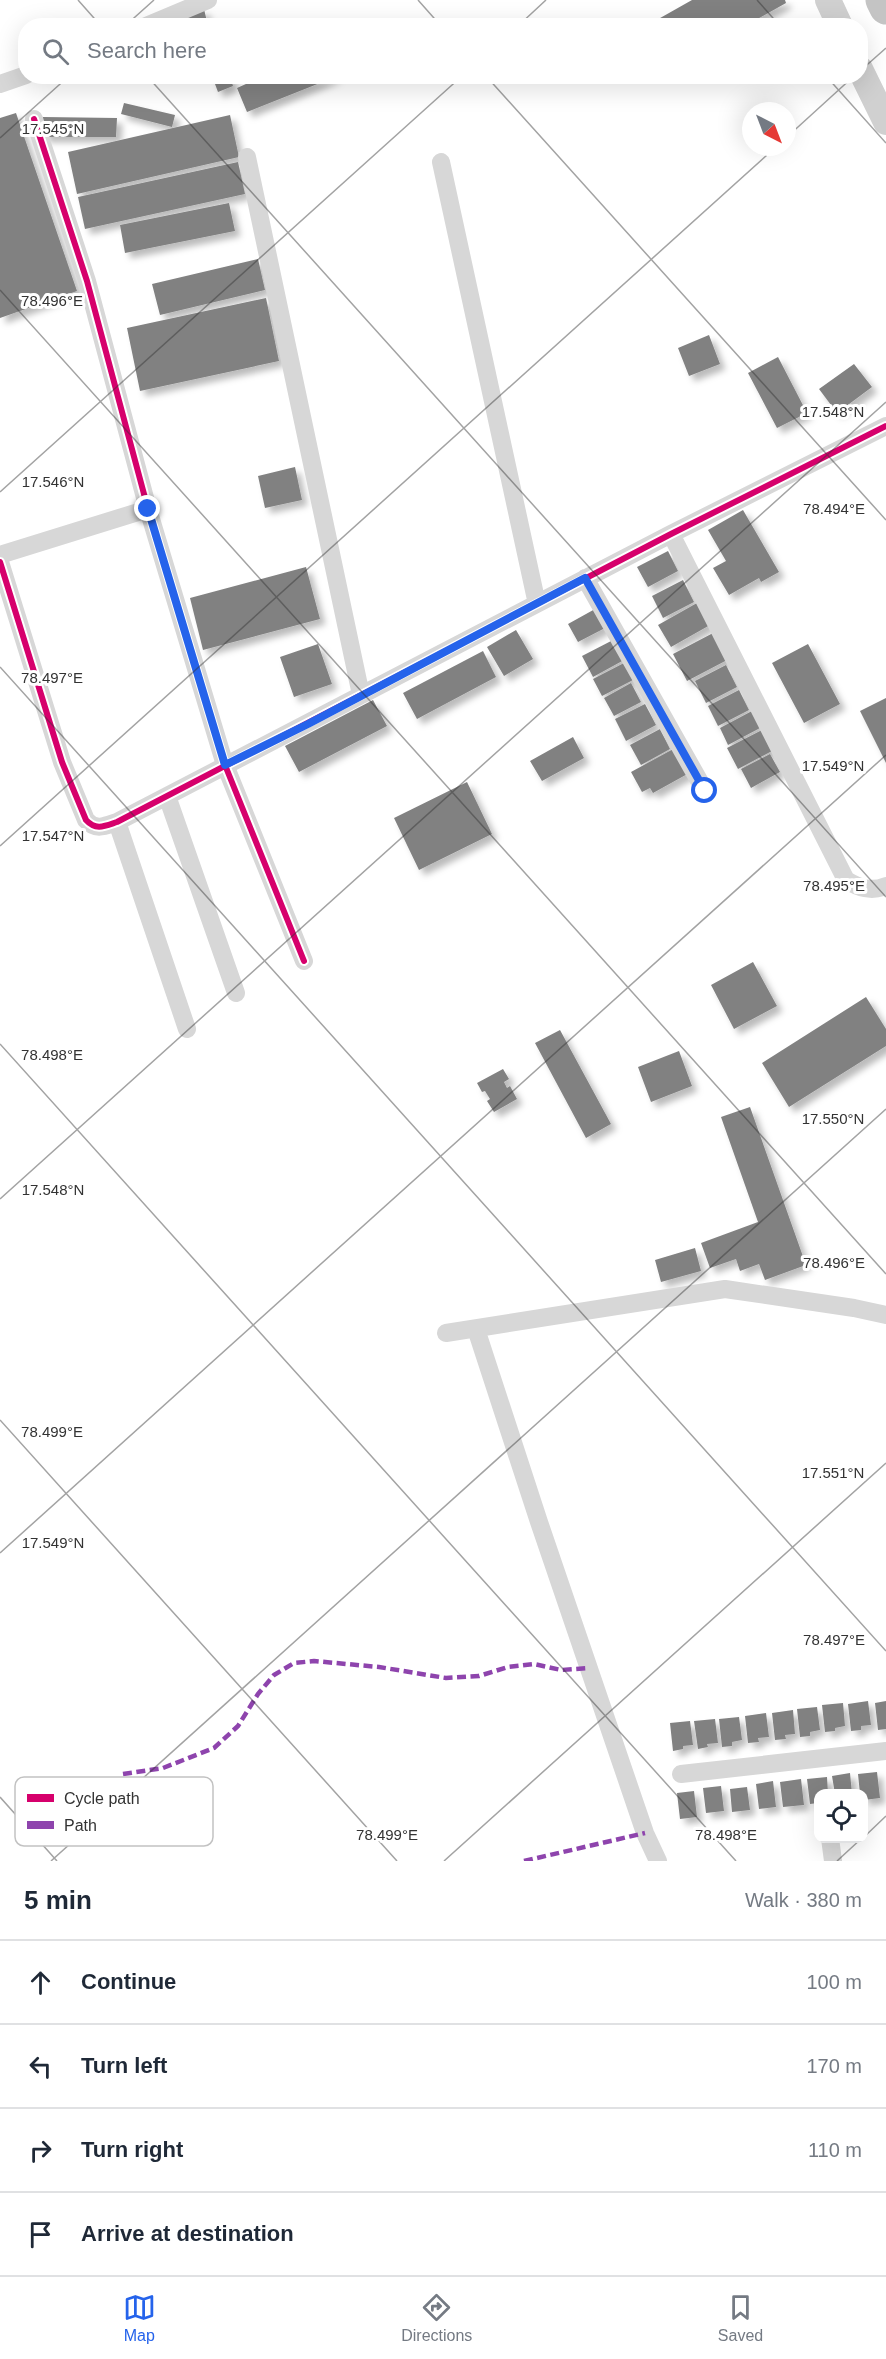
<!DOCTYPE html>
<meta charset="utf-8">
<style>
body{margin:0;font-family:Arial,sans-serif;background:#f2f2f3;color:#1f2937}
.controls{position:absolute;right:18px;bottom:18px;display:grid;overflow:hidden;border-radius:12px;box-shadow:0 6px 24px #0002}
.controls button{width:54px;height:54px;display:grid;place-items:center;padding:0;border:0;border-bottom:2px solid #e0e1e3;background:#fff;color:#1f2937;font:30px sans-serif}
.compass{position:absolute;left:742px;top:102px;width:54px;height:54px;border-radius:50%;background:#fff;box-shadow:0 6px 24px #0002;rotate:138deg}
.stop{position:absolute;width:18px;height:18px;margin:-14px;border:4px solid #2563eb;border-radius:50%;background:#fff}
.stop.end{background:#2563eb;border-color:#fff;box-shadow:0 2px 6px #0008}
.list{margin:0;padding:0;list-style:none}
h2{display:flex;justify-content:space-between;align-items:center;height:78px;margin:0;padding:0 24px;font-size:26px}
h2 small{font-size:20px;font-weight:400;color:#747a83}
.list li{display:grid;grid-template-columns:39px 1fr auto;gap:18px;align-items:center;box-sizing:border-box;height:84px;padding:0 24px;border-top:2px solid #e0e1e3}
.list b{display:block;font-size:22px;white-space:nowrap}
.list em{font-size:20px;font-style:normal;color:#747a83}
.icon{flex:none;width:33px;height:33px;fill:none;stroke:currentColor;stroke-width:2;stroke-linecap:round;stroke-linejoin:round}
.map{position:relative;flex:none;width:886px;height:1861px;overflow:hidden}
.search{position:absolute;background:#fff;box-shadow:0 6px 24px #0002;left:18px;right:18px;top:18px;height:66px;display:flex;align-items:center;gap:15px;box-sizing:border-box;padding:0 21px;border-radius:24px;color:#747a83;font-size:22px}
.sheet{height:414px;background:#fff}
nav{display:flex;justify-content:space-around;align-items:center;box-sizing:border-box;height:84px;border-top:2px solid #e0e1e3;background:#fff;font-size:16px;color:#747a83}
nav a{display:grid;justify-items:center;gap:3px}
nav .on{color:#2563eb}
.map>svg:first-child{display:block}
.building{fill:#818181;filter:url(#shadow)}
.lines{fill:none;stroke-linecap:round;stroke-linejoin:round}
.street{stroke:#d7d7d7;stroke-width:18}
.secondary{stroke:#d0d0d0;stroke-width:26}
.highway{stroke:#c4c4c4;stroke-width:33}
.quiet{stroke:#8e44ad;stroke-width:4.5;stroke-dasharray:9 4.5;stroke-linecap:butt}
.cycleway-casing{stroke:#fff;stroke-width:10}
.cycleway{stroke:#d6006c;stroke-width:6}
.route{stroke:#2563eb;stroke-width:8}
.ticks{fill:none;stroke:#333;stroke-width:1.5;stroke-opacity:0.45}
.key{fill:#fff;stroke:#c2c2c2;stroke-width:1.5}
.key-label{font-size:16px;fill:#333}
.ticks-label{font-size:15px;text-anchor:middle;fill:#333;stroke:#fff;stroke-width:6;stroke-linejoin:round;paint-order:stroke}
</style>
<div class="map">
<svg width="886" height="1861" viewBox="0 0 886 1861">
<defs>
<filter id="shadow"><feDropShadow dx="5.5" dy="5.5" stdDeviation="3" flood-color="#0004"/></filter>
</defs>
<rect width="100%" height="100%" fill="#fff"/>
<path class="building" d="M692 0H785L786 3 745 26H646Z
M204 9 208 26H179L177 20Z
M212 76H230L233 86 218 92Z
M264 76H335V77L247 112 237 88Z
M124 103 175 115 172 127 121 114Z
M16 113 77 291 0 318V118Z
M230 115 239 157 77 194 68 152Z
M43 117 117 118 116 137H43Z
M238 162 245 194 85 229 78 197Z
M229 203 235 231 125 253 120 225Z
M258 259 265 290 160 315 152 284Z
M266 298 279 361 140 391 127 328Z
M709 335 720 364 689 376 678 348Z
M778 357 807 413 777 428 748 373Z
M854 364 872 387 837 413 819 389Z
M295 467 302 500 265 508 258 476Z
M743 510 779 572 761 582 759 578 729 595 713 568 726 561 708 530Z
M668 551 678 571 648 587 637 567Z
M306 567 320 619 203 650 190 598Z
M683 580 694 602 663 618 652 596Z
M697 603 710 625 671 647 658 625Z
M595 609 605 628 578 642 568 624Z
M516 630 533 659 504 676 487 647Z
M715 632 729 659 687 681 673 654Z
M613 640 624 660 593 677 582 656Z
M318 644 332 684 294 697 280 657Z
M808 644 840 704 804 723 772 663Z
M483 651 496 677 417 719 403 693Z
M624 663 633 680 602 696 593 679Z
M726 665 737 687 706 703 695 681Z
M631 683 641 702 614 716 604 698Z
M739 690 749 710 718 726 708 706Z
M886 698V763L860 711Z
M373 700 387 726 299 772 285 746Z
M645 704 656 725 626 741 615 719Z
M752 711 760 728 728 745 720 728Z
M660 729 670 749 641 765 630 745Z
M762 730 772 751 738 769 727 748Z
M573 737 584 758 542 781 530 761Z
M677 747 691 772 653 793 650 788 642 792 631 772Z
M770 754 780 772 751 788 741 769Z
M467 782 492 834 419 870 394 818Z
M753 962 777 1006 734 1029 711 985Z
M866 997 886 1029V1046L789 1107 762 1063Z
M560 1030 611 1124 586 1138 535 1043Z
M679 1051 692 1086 651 1102 638 1067Z
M503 1069 509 1079 504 1082 507 1088 510 1086 517 1099 494 1112 487 1101 490 1099 485 1091 482 1092 477 1083Z
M750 1107 806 1265 765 1280 759 1264 740 1271 736 1259 710 1268 701 1243 758 1222 721 1117Z
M695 1248 701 1271 661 1282 655 1260Z
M868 1701 871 1725 861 1726V1730L851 1731 848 1704Z
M886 1701V1729L878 1730 875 1703Z
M843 1703 845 1726 835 1728V1731L825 1732 822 1705Z
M817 1707 820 1730 810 1732V1736L800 1737 797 1709Z
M793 1710 795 1734 785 1735 786 1739 775 1740 772 1713Z
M766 1713 769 1737 758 1738 759 1742 748 1743 745 1716Z
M739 1717 742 1740 732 1742V1746L722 1747 719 1719Z
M715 1719 718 1743 707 1744 708 1747 698 1749 694 1721Z
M690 1721 693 1745 683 1746V1749L673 1751 670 1723Z
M877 1772 880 1798 864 1800V1794H860L858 1774Z
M850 1773 852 1794H835L832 1776Z
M827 1777 828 1794H818V1803L810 1804 807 1779Z
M801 1779 804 1805 783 1807 780 1782Z
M773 1781 776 1807 759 1809 756 1784Z
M721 1786 724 1811 706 1813 703 1788Z
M747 1787 750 1810 732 1812 730 1789Z
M694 1791 697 1817 680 1819 677 1793Z"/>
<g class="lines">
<path class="street" d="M146 26 208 0
M0 84 26 75
M34 119 87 281 148 509 225 765 304 961
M247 157 361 695
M441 162 537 604
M671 534 846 880C859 888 871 892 886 886
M0 555 148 509
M0 562 62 762 86 820C96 831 105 826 117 822L671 534 886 426
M585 578 705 791
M167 796 236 993
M117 822 187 1029
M476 1329 539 1522 645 1833 658 1861
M446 1333 725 1289 854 1308 886 1315
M681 1774 886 1751
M830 1838 833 1861"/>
<path class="secondary" d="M828 0 840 26
M860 69 886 122"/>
<path class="highway" d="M882 0 886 8"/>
<path class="quiet" d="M123 1774 163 1768 214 1748 238 1726 258 1694 274 1675 294 1663 314 1661 379 1667 446 1678 479 1676 508 1667 534 1664 561 1670 589 1668
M524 1861 645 1833"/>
<defs>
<path id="cycleway" d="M34 119 87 281 148 509 225 765 304 961
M0 562 62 762 86 820C96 831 105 826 117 822L671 534 886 426"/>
</defs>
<use href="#cycleway" class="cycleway-casing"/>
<use href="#cycleway" class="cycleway"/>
</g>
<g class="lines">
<path class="route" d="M148 509 225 765 308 724 585 578 705 791"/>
</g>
<path class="ticks" d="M78 0 101 26M418 0 441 26M757 0 780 26M125 26 154 0M518 26 546 0M860 71 886 48M147 76 886 897M486 76 886 520M826 76 886 143M787 137 854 76M0 138 69 76M0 290 886 1274M0 492 462 76M0 667 886 1651M0 846 776 147M0 1044 736 1861M0 1199 886 402M0 1420 397 1861M0 1553 886 755M0 1797 57 1861M864 1837 886 1816M51 1861 886 1109M444 1861 886 1463M837 1861 862 1838"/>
<rect x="15" y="1777" width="198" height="69" rx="9" class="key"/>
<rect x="27" y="1794" width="27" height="8" fill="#d6006c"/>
<rect x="27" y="1821" width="27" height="8" fill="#8e44ad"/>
<g class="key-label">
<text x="64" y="1804">Cycle path</text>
<text x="64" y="1831">Path</text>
</g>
<g class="ticks-label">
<text x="53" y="134">17.545°N</text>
<text x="52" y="306">78.496°E</text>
<text x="833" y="417">17.548°N</text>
<text x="53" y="487">17.546°N</text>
<text x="834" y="514">78.494°E</text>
<text x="52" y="683">78.497°E</text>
<text x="833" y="771">17.549°N</text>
<text x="53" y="841">17.547°N</text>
<text x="834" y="891">78.495°E</text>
<text x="52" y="1060">78.498°E</text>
<text x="833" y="1124">17.550°N</text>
<text x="53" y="1195">17.548°N</text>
<text x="834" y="1268">78.496°E</text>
<text x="52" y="1437">78.499°E</text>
<text x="833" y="1478">17.551°N</text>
<text x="53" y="1548">17.549°N</text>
<text x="834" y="1645">78.497°E</text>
<text x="387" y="1840">78.499°E</text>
<text x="726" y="1840">78.498°E</text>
</g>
</svg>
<div class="controls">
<button><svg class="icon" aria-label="locate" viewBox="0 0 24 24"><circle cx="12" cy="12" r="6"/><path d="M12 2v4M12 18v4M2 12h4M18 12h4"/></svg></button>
</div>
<svg class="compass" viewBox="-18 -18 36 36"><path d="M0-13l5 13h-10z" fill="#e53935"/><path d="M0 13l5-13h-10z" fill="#747a83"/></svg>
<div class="stop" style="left:705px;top:791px"></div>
<div class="stop end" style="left:148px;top:509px"></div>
<div class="search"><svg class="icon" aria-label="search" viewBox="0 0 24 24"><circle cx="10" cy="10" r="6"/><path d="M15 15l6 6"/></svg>Search here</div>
</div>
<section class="sheet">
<h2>5 min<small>Walk · 380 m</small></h2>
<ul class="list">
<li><svg class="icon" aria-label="ahead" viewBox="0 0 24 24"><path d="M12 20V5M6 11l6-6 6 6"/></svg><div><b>Continue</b></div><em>100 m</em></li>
<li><svg class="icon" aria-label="left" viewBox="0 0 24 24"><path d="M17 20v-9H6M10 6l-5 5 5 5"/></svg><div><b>Turn left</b></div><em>170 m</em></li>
<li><svg class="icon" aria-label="right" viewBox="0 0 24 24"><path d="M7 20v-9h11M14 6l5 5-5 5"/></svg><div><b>Turn right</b></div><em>110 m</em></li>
<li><svg class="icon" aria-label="arrive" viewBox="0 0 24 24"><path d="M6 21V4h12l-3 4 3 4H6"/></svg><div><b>Arrive at destination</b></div></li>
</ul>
</section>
<nav>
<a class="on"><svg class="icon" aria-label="map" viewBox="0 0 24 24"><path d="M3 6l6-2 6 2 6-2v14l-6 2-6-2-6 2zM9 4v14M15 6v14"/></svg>Map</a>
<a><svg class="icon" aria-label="directions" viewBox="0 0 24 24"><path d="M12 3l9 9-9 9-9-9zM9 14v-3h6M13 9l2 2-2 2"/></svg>Directions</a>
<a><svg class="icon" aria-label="saved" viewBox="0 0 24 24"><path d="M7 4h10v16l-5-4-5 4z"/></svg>Saved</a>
</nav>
